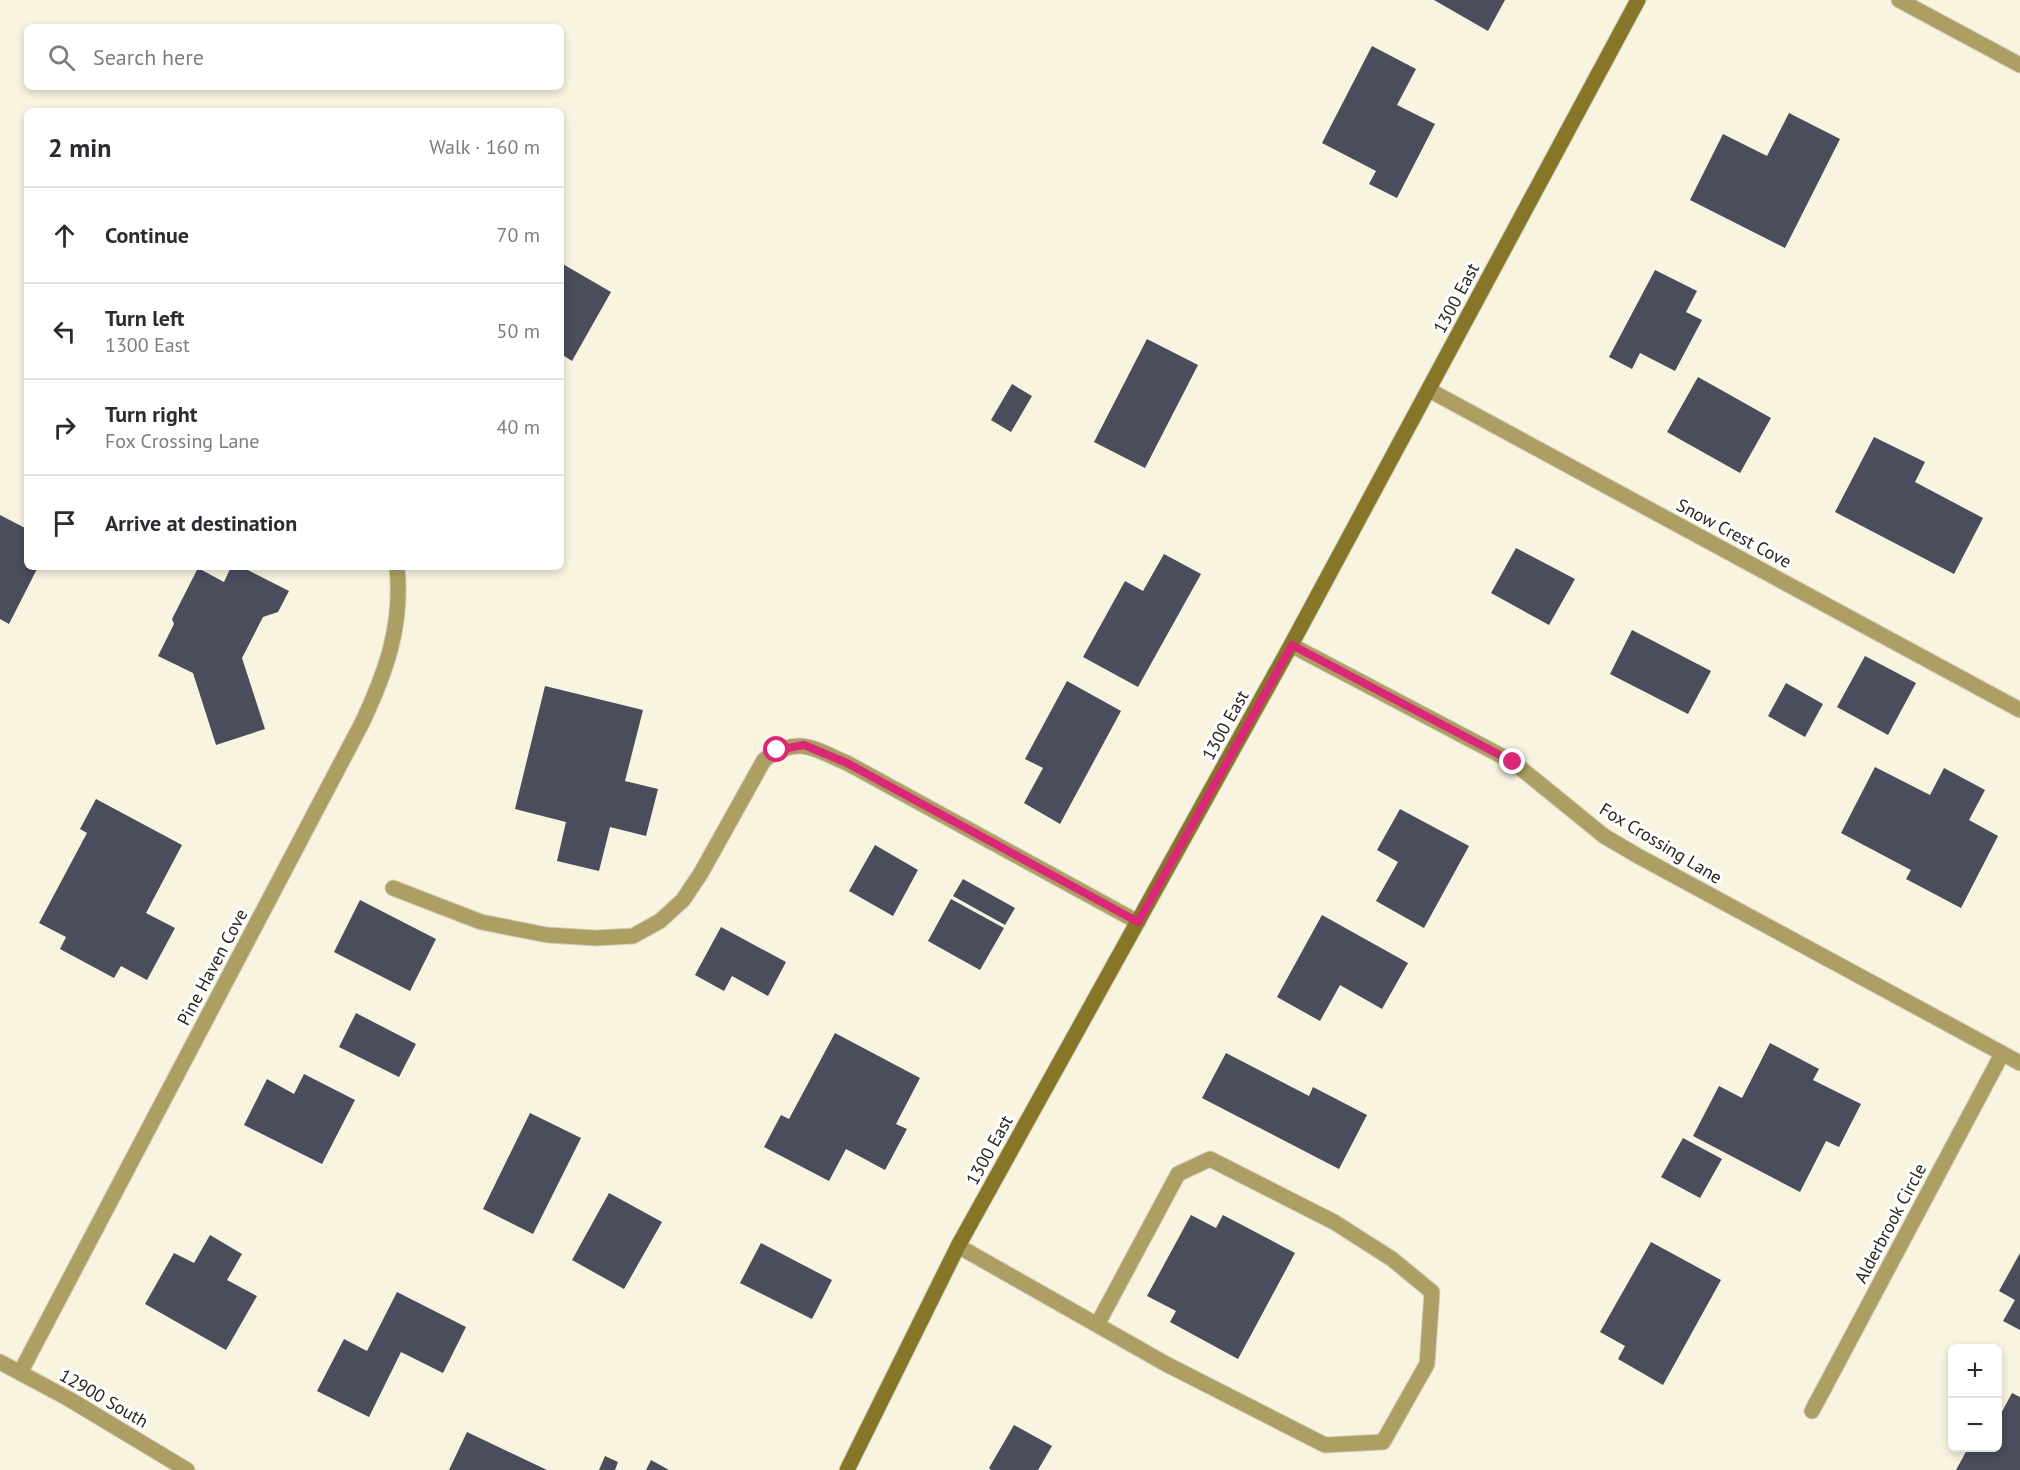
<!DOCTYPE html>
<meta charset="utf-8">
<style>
body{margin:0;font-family:"PT Sans",sans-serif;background:#f2f2f3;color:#2b2b33}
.controls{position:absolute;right:18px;bottom:18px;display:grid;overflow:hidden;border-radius:9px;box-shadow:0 3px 9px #0003}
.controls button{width:54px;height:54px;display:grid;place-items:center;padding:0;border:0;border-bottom:2px solid #e1e1e2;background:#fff;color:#2b2b33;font:30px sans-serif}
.stop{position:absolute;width:18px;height:18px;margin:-14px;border:4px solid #db2777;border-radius:50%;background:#fff}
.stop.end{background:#db2777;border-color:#fff;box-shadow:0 2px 6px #0008}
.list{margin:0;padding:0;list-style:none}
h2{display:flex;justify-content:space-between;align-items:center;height:78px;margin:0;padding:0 24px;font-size:26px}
h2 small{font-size:20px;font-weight:400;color:#7c7c81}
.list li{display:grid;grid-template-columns:39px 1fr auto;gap:18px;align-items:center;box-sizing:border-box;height:96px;padding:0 24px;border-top:2px solid #e1e1e2}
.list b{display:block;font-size:22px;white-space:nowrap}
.list p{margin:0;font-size:20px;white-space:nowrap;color:#7c7c81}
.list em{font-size:20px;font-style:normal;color:#7c7c81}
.icon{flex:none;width:33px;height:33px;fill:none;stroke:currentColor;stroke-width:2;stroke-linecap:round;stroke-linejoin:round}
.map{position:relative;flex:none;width:2020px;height:1470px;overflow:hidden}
.search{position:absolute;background:#fff;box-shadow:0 3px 9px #0003;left:24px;top:24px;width:540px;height:66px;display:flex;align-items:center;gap:15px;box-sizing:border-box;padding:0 21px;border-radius:9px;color:#7c7c81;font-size:22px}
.panel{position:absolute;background:#fff;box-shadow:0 3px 9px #0003;left:24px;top:108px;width:540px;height:462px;border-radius:9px}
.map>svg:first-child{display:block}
.building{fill:#494d5c}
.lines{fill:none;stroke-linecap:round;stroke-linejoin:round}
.lane-casing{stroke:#d2cfbd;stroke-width:17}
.street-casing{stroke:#d2cfbd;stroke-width:17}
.secondary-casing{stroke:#d2cfbd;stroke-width:17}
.lane{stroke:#ad9f63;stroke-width:15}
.street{stroke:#ad9f63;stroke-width:15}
.secondary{stroke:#877628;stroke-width:15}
.route{stroke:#db2777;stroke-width:8}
.labels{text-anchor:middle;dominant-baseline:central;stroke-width:6;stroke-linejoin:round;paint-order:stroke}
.street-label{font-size:18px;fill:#26241d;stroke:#fff}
</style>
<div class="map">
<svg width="2020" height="1470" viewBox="0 0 2020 1470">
<rect width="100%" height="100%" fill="#f8f4e0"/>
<path class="building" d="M1434 0H1505L1488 31Z
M1372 46 1416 69 1397 105 1435 124 1397 198 1369 184 1376 171 1322 143Z
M1789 113 1840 139 1785 248 1690 200 1723 134 1767 156Z
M561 263 611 292 572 361 561 354Z
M1655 270 1697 291 1686 312 1702 320 1675 371 1640 353 1632 369 1609 357Z
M1147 339 1198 365 1145 468 1094 442Z
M1698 377 1771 418 1740 473 1667 432Z
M1012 384 1032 396 1011 432 991 420Z
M1874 437 1925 462 1915 482 1983 518 1954 574 1835 512Z
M0 515 27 529V567H38L9 624 0 619Z
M1516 548 1575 579 1549 625 1491 593Z
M1164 554 1201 574 1138 687 1083 657 1125 581 1143 591Z
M231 567H242L289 591 278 612 263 617 242 658 265 729 216 745 193 673 158 656 174 624 172 619 198 568 224 582Z
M1632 630 1711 671 1688 714 1610 674Z
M1865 656 1916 683 1888 735 1837 707Z
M1067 681 1121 711 1060 824 1024 803 1043 768 1025 759Z
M1786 683 1823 704 1805 737 1768 716Z
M545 686 643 710 625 781 658 789 646 836 610 827 599 871 557 861 566 822 515 809Z
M1875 767 1930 795 1944 768 1985 790 1969 820 1998 836 1961 908 1906 879 1911 870 1841 833Z
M96 799 182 845 146 913 175 928 147 980 121 966 114 978 60 949 66 937 39 923 87 833 80 829Z
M1400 809 1469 846 1424 928 1376 901 1398 862 1377 850Z
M875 845 918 870 893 916 849 891Z
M963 879 1015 908 1005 925 953 896Z
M951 899 1004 928 980 970 928 941Z
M360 900 436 939 410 991 334 952Z
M1322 915 1408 963 1382 1009 1340 985 1320 1021 1277 997Z
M721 927 786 962 768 996 732 976 724 991 695 975Z
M356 1013 416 1044 399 1077 339 1047Z
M835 1033 920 1078 896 1124 907 1129 885 1170 846 1149 829 1181 764 1147 781 1115 789 1119Z
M1770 1043 1819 1069 1813 1080 1861 1104 1839 1147 1826 1141 1800 1192 1693 1136 1719 1086 1742 1098Z
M1226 1053 1309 1096 1313 1087 1367 1115 1339 1169 1202 1098Z
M304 1074 355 1100 322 1164 244 1125 267 1079 294 1094Z
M530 1113 581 1138 533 1234 483 1209Z
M1683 1138 1722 1159 1700 1198 1661 1177Z
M609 1193 662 1222 624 1289 572 1260Z
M1191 1215 1216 1228 1223 1215 1295 1253 1238 1359 1170 1322 1176 1311 1147 1296Z
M210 1235 242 1254 227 1280 257 1296 226 1350 145 1304 174 1253 194 1263Z
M1651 1242 1721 1280 1663 1385 1618 1359 1625 1346 1600 1332Z
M761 1243 832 1280 812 1319 740 1283Z
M2020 1253V1330L2003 1321 2015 1300 1999 1291Z
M397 1292 466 1327 443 1373 401 1352 369 1417 317 1391 344 1339 367 1351Z
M2012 1393 2020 1397V1470H1956L1968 1448H1998V1419Z
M1014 1425 1052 1446 1038 1470H991L989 1468Z
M467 1432 547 1470H449Z
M605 1456 618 1462 615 1470H599Z
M651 1460 669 1470H646Z"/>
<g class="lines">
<defs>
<path id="lane" d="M1899 0 2020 65
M393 888 481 922 547 935 596 938 633 936 660 921 683 900 701 873 764 760C798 735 812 748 847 763L1138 922
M958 1246 1166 1364 1325 1445 1383 1442 1427 1364 1432 1292 1392 1259 1334 1222 1210 1159 1178 1174 1097 1325"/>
<path id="street" d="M1429 390 2020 710
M1291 645 1513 762 1604 836 1638 856 2020 1063
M0 1362 69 1399 187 1470
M20 1373 362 723C386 672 403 625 397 567
M1812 1411 2002 1054"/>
<path id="secondary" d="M847 1470 958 1246 1291 645 1638 0"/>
</defs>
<use href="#lane" class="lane-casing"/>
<use href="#street" class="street-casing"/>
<use href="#secondary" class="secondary-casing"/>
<use href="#lane" class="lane"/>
<use href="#street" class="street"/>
<use href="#secondary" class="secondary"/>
</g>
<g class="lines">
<path class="route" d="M777 750 804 745 847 763 1138 922 1292 645 1513 762"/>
</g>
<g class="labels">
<g class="street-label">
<text transform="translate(1456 298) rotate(-62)">1300 East</text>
<text transform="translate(1734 533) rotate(28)">Snow Crest Cove</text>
<text transform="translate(1225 725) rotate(-61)">1300 East</text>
<text transform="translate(1661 843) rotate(31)">Fox Crossing Lane</text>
<text transform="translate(212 967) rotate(-62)">Pine Haven Cove</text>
<text transform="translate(989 1150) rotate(-61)">1300 East</text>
<text transform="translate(1890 1223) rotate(-62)">Alderbrook Circle</text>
<text transform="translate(104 1398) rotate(30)">12900 South</text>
</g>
</g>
</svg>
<div class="controls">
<button>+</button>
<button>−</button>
</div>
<div class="stop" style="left:777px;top:750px"></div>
<div class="stop end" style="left:1513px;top:762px"></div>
<div class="search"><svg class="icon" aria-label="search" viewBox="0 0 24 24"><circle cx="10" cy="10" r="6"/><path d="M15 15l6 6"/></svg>Search here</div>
<section class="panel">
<h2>2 min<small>Walk · 160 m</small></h2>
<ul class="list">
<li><svg class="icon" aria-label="ahead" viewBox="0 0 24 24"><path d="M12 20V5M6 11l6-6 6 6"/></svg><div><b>Continue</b></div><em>70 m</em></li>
<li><svg class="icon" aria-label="left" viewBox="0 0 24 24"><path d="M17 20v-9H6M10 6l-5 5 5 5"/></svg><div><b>Turn left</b><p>1300 East</p></div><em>50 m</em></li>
<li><svg class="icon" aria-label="right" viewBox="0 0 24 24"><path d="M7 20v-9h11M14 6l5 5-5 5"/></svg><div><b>Turn right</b><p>Fox Crossing Lane</p></div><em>40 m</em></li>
<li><svg class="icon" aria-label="arrive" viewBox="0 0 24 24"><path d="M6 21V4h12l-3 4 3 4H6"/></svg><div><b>Arrive at destination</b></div></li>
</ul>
</section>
</div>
